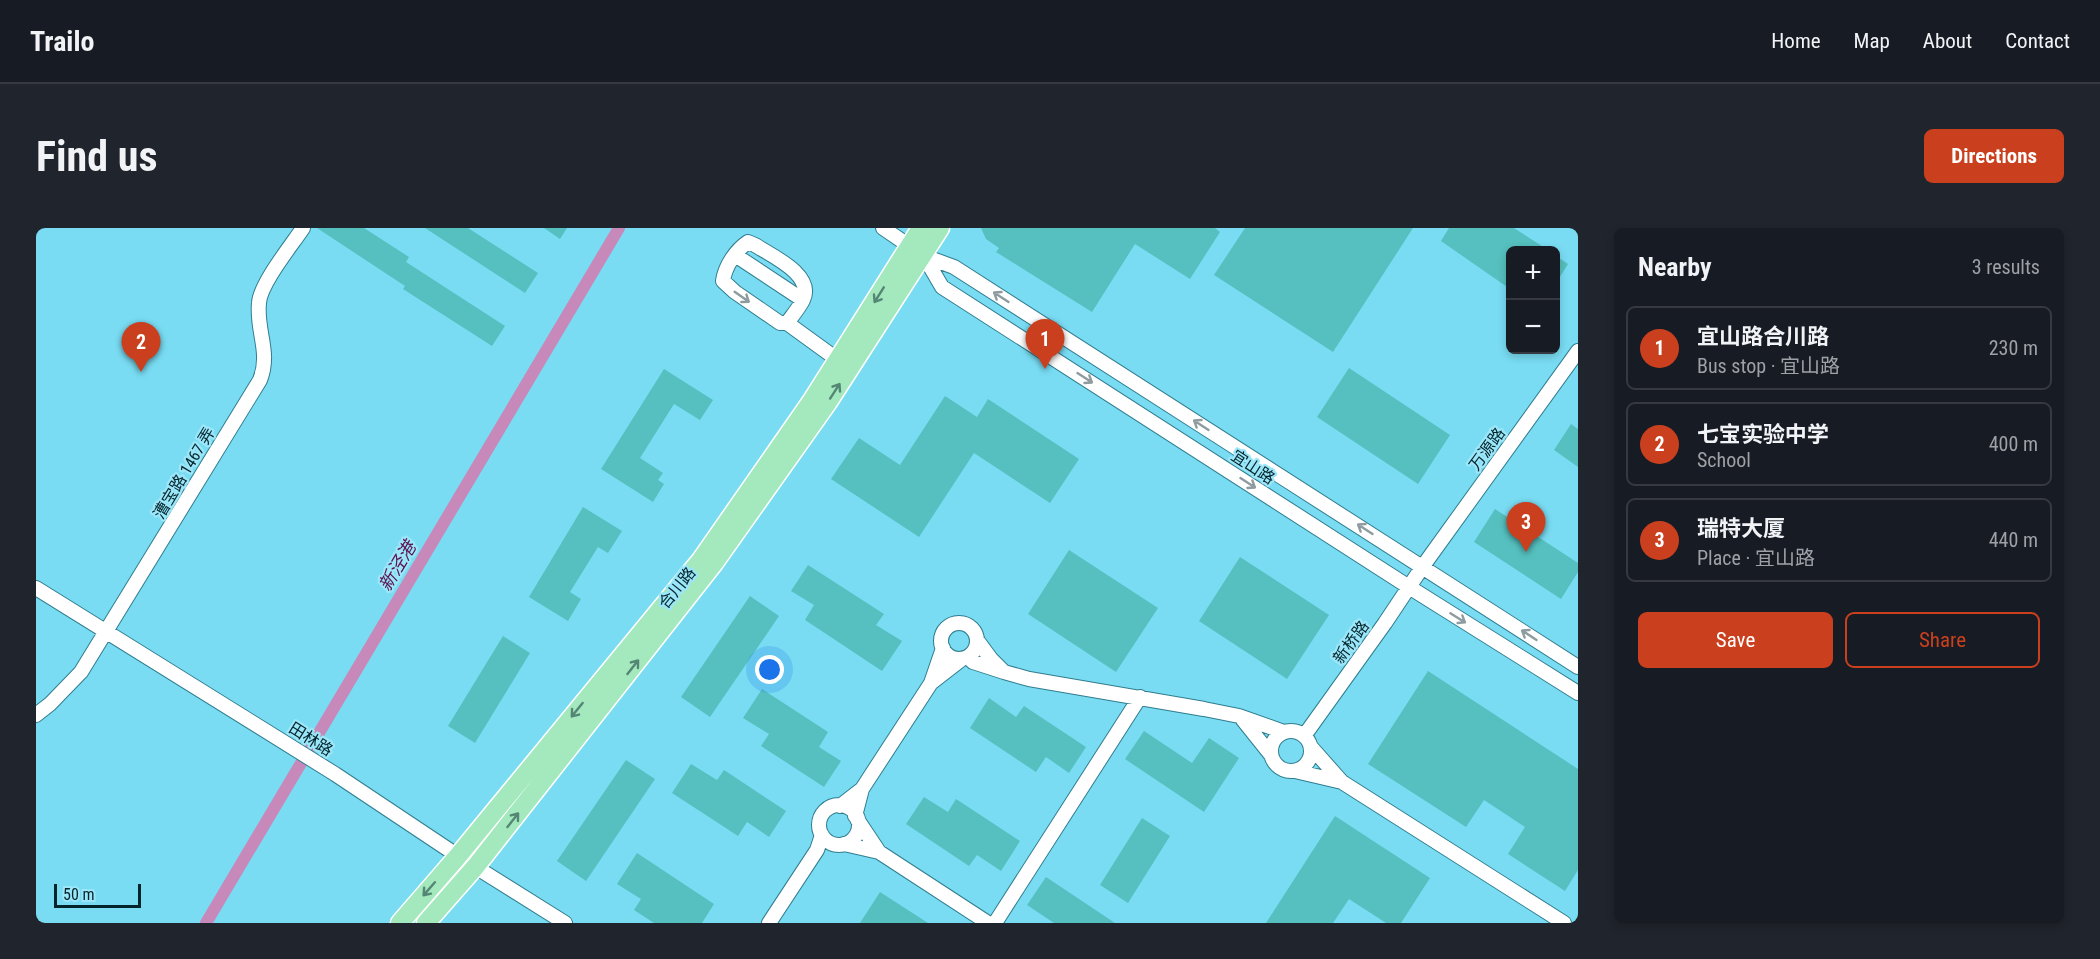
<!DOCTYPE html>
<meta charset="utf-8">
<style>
body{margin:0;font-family:"Roboto Condensed","Noto Sans SC",sans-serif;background:#20242c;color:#f1f3f6}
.controls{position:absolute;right:18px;top:18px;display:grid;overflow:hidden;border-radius:9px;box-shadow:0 3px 9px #0003}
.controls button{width:54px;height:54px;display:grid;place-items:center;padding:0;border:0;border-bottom:2px solid #363941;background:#171b24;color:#f1f3f6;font:30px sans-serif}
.scale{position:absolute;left:18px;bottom:15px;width:87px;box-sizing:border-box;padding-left:6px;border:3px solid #03242b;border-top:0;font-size:16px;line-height:21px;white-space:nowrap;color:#03242b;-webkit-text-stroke:4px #9be6f8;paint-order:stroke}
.you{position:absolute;left:734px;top:442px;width:21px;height:21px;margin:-15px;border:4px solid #fff;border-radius:50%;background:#1a73e8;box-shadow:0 0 0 9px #1a73e833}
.badge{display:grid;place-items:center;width:39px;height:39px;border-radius:50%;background:#ca401e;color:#fff;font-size:20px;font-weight:700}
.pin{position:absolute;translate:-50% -50px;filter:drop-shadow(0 2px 3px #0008)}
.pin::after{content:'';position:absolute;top:32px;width:21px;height:18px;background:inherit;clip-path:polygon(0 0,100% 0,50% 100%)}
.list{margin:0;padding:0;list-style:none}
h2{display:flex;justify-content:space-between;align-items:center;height:78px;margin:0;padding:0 24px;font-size:26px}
h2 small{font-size:20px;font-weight:400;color:#9ea1a6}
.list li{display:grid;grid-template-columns:39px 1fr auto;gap:18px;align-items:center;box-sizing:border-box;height:84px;margin:0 12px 12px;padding:0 12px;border:2px solid #363941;border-radius:9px}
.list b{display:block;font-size:22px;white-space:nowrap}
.list p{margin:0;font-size:20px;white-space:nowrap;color:#9ea1a6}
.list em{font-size:20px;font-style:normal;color:#9ea1a6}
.actions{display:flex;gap:12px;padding:18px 24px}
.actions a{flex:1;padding:14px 0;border:2px solid #ca401e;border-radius:9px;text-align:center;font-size:21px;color:#ca401e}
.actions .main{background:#ca401e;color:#fff}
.map{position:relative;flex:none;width:1542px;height:695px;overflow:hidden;border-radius:9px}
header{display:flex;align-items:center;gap:36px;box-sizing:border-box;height:84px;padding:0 30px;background:#171b24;border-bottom:2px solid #363941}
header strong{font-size:28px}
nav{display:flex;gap:33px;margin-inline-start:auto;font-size:21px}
.intro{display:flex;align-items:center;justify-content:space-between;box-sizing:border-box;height:144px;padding:0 36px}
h1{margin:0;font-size:42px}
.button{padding:15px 27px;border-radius:9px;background:#ca401e;color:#fff;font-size:21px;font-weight:700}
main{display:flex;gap:36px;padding:0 36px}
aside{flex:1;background:#171b24;border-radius:9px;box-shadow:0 3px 9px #0003}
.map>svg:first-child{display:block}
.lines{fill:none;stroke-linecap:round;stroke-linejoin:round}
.canal{stroke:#c689b9;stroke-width:12}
.building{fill:#55c0bf}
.minor-casing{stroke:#307d8e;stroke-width:16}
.major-casing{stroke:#fff;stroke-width:21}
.minor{stroke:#fff;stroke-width:14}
.major{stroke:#a4e8be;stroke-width:18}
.oneway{stroke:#548674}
.oneway2{stroke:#8e9ca0}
.labels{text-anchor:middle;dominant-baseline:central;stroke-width:4.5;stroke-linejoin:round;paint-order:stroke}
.street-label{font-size:16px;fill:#03242b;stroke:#9be6f8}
.water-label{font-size:18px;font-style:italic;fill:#5b1251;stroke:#9be6f8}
</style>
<header>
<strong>Trailo</strong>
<nav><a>Home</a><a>Map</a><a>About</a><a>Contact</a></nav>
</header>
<div class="intro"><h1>Find us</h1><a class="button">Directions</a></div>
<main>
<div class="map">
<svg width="1542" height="695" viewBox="0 0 1542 695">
<rect width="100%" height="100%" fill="#79dcf3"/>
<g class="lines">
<path class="canal" d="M170 695 583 0"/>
</g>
<path class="building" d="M281 0H328L373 29 370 34 469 98 456 118 367 61 369 58Z
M389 0H432L502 45 489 65Z
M508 0H531L524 11Z
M945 0H1179L1184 4 1154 51 1099 16 1056 84 960 24 963 20 950 11Z
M1209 0H1377L1297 124 1178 47Z
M1413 0H1478L1512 22H1474V61L1405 13Z
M1520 28 1532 36 1520 55Z
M1313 140 1414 207 1382 256 1281 189Z
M628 141 677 172 664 192 638 176 604 230 627 245 622 252 628 256 617 274 565 241Z
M909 168 941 189 952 171 1043 231 1014 275 938 225 883 309 795 251 823 210 864 237Z
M1535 196 1542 201V239L1518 222Z
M547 279 586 303 572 325 562 319 534 364 545 371 532 393 493 369Z
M1459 281 1542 335V344L1525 371 1438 314Z
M1033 322 1122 380 1080 444 992 386Z
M1204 329 1293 387 1251 451 1163 393Z
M772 337 848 386 840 397 866 413 846 443 769 392 778 377 755 363Z
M714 368 743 388 674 489 645 469Z
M467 408 494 425 439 515 412 498Z
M1392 443 1542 541V642L1529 663 1472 626 1489 599 1448 572 1430 599 1332 536Z
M726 461 792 504 783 519 805 533 788 559 725 518 733 506 707 490Z
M953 470 980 489 988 478 1050 519 1033 545 1010 529 1000 544 934 500Z
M1108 503 1156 535 1173 510 1203 530 1168 584 1089 531Z
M590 532 619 551 550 653 521 633Z
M655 536 681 552 688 542 750 583 733 609 711 594 702 608 636 565Z
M888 569 912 584 920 571 984 613 965 643 941 627 933 638 870 596Z
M1299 588 1394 650 1365 695H1350L1313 671 1297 695H1230Z
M1106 590 1134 608 1092 675 1064 657Z
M601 625 678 676 666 695H618L598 682 605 671 581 656Z
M1010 649 1079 695H1018L991 677Z
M844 664 892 695H824Z"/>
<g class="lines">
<defs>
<path id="minor" d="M847 0 888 28 918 39 1542 439
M699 27 767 72
M888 28 906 59 1373 359 1542 465
M751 95C756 88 763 80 767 72 779 47 736 28 719 17L712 14C700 22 689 38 687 53L699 64 744 95H751L802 132
M0 360 299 546 422 628 529 695
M905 413a18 18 0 1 1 36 0a18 18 0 1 1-36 0Z
M907 420 895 455 926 431
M932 429 937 434 968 444 955 431 941 412
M968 444 993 451 1168 481 1203 488 1248 504
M0 487 14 476 45 444 224 152C235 124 220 103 223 75 224 56 255 18 267 0
M1207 492 1235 527
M1235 523a20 20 0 1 1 40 0a20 20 0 1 1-40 0Z
M1268 508 1349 395 1387 338 1542 123
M1259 543 1306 554 1275 519
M1306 554 1528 695
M826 561 895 455
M783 597a20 20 0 1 1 40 0a20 20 0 1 1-40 0Z
M804 578 826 561 819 588
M808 616 843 624 821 591
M843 624 952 695
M733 695 781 622 786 607
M959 695 1104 469"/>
<path id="major" d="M364 695 422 628 665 332 775 174 885 0
M390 695 440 638 678 335 792 174 904 0"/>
</defs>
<use href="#minor" class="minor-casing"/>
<use href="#major" class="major-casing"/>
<use href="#minor" class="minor"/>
<use href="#major" class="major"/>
</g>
<defs><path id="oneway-shaft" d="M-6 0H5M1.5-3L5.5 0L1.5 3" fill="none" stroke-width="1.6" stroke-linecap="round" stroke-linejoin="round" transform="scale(1.5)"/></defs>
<g class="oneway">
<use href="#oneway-shaft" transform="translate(843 67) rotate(122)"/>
<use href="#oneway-shaft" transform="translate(799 163) rotate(-57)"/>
<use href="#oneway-shaft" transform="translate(597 439) rotate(-52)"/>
<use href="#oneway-shaft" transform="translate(541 482) rotate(129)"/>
<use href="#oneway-shaft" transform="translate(477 592) rotate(-52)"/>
<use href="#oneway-shaft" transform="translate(393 661) rotate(131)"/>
</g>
<g class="oneway2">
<use href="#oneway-shaft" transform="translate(706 69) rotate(35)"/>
<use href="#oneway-shaft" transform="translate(965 69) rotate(-147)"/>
<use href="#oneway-shaft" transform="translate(1049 150) rotate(33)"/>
<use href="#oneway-shaft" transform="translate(1165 197) rotate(-147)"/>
<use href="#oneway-shaft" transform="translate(1212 255) rotate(33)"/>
<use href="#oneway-shaft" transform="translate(1329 301) rotate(-147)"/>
<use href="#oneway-shaft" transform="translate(1422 390) rotate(32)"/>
<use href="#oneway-shaft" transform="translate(1493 407) rotate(-147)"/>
</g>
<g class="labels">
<g class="street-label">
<text transform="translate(1451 221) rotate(-54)">万源路</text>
<text transform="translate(1217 239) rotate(33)">宜山路</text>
<text transform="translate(148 245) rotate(-59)">漕宝路 1467 弄</text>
<text transform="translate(641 360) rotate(-51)">合川路</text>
<text transform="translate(1315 414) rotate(-54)">新桥路</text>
<text transform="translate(275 511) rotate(32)">田林路</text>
</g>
<g class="water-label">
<text transform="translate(361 338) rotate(-59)">新泾港</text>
</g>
</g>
</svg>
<div class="controls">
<button>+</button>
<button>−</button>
</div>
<div class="scale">50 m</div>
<div class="you"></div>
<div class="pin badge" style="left:1009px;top:141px">1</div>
<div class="pin badge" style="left:105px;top:144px">2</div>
<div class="pin badge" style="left:1490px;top:324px">3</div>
</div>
<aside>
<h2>Nearby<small>3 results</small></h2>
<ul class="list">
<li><span class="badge">1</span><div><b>宜山路合川路</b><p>Bus stop · 宜山路</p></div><em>230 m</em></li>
<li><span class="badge">2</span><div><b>七宝实验中学</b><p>School</p></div><em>400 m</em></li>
<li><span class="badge">3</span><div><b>瑞特大厦</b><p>Place · 宜山路</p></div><em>440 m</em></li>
</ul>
<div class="actions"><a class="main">Save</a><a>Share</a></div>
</aside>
</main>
